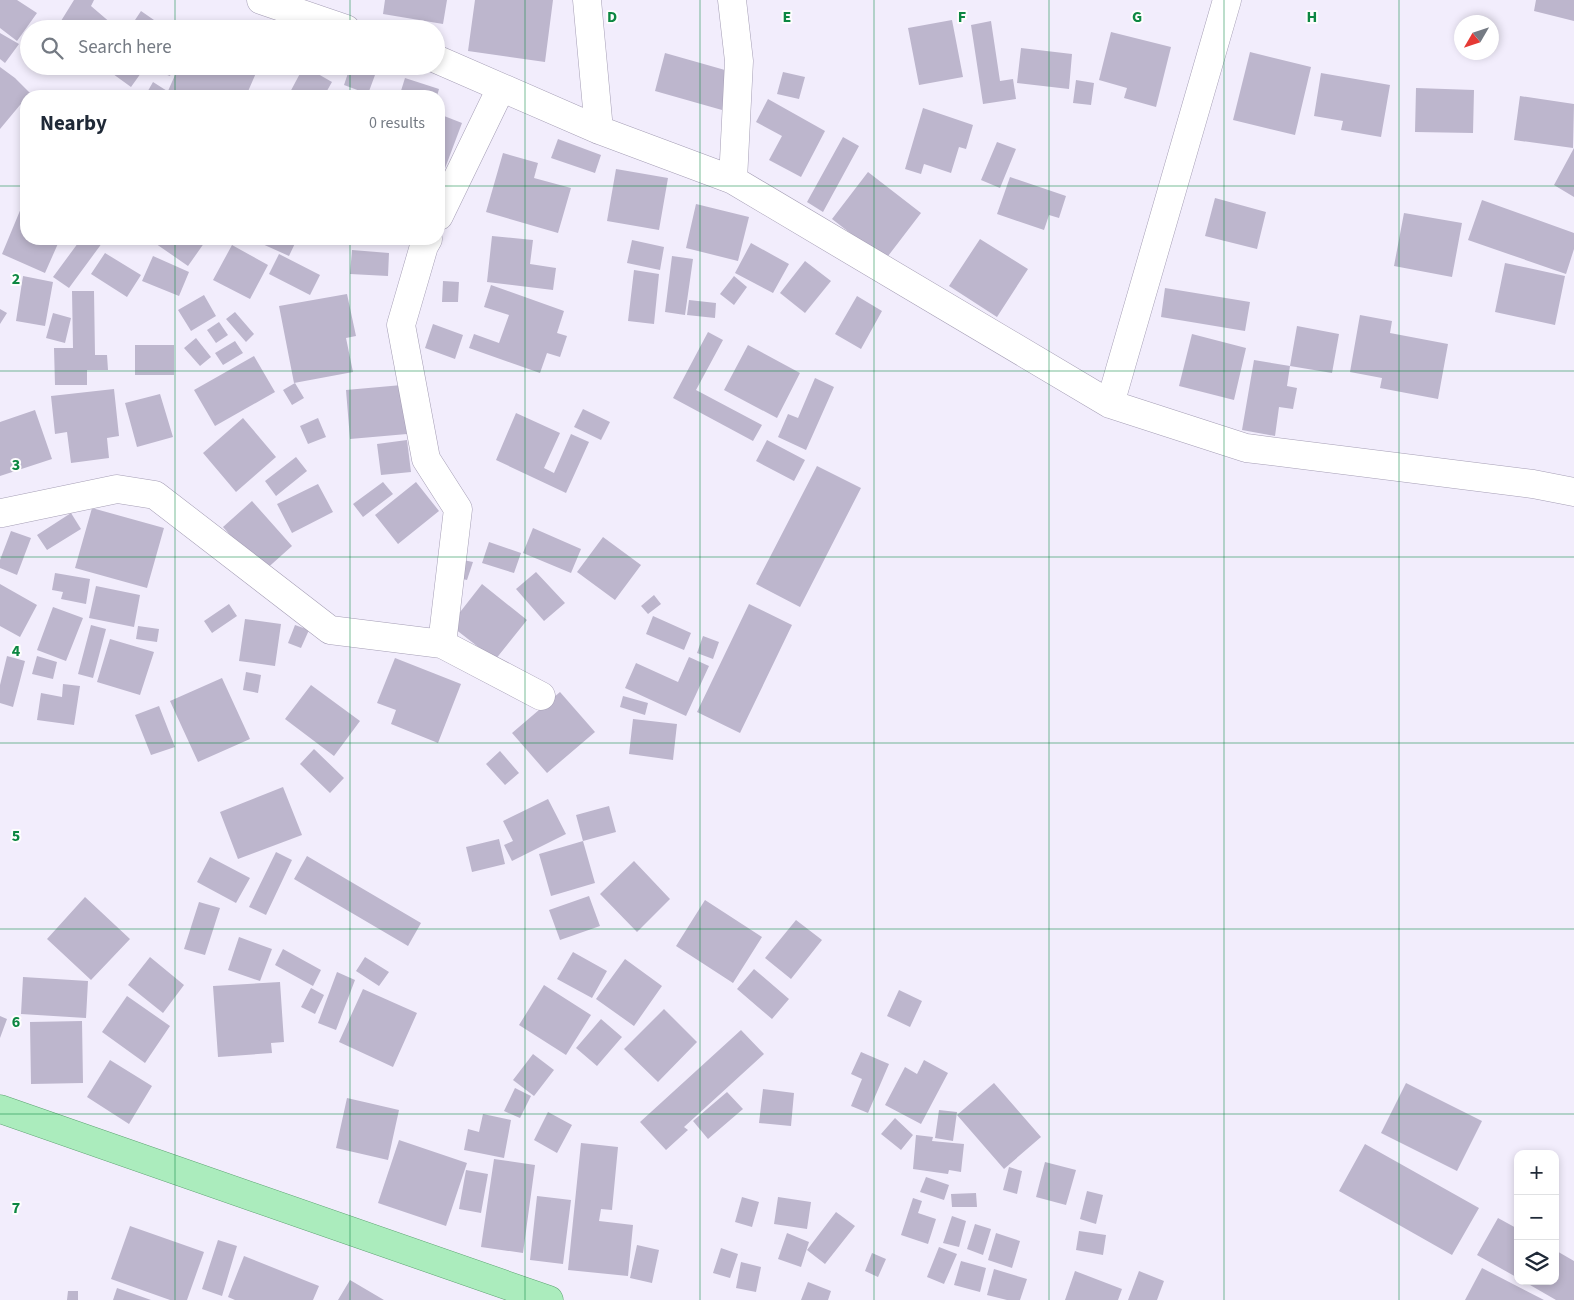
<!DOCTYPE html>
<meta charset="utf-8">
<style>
body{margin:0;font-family:"Source Sans 3",sans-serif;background:#f2f2f3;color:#1f2937}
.controls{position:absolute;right:15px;bottom:15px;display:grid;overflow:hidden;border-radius:10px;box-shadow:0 2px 8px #0003}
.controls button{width:45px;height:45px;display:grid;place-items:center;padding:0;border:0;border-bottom:1px solid #e0e1e3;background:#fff;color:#1f2937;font:25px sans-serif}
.compass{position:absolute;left:1454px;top:15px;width:45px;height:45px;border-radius:50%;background:#fff;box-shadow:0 2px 8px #0003;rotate:231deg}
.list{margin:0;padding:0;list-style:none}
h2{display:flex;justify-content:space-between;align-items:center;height:65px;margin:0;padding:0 20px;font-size:21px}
h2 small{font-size:16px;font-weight:400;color:#747a83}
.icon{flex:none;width:28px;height:28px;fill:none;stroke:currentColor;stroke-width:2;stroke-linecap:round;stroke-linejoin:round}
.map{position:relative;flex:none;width:1574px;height:1300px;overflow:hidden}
.search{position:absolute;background:#fff;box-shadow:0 2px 8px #0003;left:20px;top:20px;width:425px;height:55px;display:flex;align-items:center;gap:12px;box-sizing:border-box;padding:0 18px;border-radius:28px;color:#747a83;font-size:19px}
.panel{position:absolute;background:#fff;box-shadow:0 2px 8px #0003;left:20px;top:90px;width:425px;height:155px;border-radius:20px}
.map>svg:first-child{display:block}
.building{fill:#bdb6cd}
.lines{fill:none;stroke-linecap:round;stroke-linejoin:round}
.minor-casing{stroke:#a59eb5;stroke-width:29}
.major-casing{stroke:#5da272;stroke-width:29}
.minor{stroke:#fff;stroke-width:28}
.major{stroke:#abecbd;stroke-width:28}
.grid{fill:none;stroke:#0c8741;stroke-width:1;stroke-opacity:0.55}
.grid-label{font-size:16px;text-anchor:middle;font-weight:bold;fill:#0c8741;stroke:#fdfdfd;stroke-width:4;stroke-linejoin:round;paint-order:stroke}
</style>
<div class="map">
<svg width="1574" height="1300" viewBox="0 0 1574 1300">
<rect width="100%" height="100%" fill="#f2edfc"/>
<path class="building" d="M0 0H17L37 13 17 41 0 28Z
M74 0H94L91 6 112 24 109 29H56Z
M385 0H447L443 24 383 14Z
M475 0H553L545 62 468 51Z
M1536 0H1574V21L1534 11Z
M141 11 167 29H129Z
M952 20 963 77 919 85 908 28Z
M991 21 1000 81 1013 79 1016 99 983 104 971 25Z
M1111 32 1171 47 1156 107 1124 98 1127 88 1099 80Z
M0 33 19 44 5 63 0 59Z
M1021 48 1072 54 1069 89 1017 83Z
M1250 52 1311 67 1295 135 1233 120Z
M665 53 732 72 722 110 655 91Z
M70 66H86L81 75Z
M102 66H146L131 87Z
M158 66H174L170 76 156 71Z
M179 66H259L246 96H180L168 91Z
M304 66 332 82 324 96H288Z
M0 67 15 78 30 93 0 129Z
M350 67 375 75 368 94 344 85Z
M783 72 805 77 799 99 777 94Z
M1321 73 1390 85 1381 137 1341 130 1343 121 1314 116Z
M405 78 439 89 437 96H407L400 94Z
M1076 80 1094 83 1091 105 1073 103Z
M153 82 164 89 176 96H145Z
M1416 88 1474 90 1473 133 1415 132Z
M1520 96 1574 104 1573 148 1514 140Z
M768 99 825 131 801 177 769 160 782 136 756 122Z
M923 108 973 125 966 149 959 147 951 173 924 164 921 174 905 169Z
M439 114 462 123 444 171 439 169Z
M843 137 859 146 823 212 807 202Z
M558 139 601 155 595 173 551 158Z
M997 142 1016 149 1000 188 981 180Z
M1574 148V197L1554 185Z
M503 153 538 163 534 178 571 188 558 233 486 212Z
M616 169 668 178 659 230 607 221Z
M868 172 921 213 885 260 832 219Z
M1010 177 1066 196 1059 218 1049 215 1044 230 997 214Z
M1215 198 1266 212 1257 249 1205 236Z
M1482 200 1574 233V249L1566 274 1468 240Z
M24 201 26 202V239H60L45 273 2 254Z
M696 204 749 217 738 261 686 248Z
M1404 213 1462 223 1452 277 1394 266Z
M492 236 533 240 530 264 556 268 553 290 487 282Z
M81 239H105L69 288 53 277Z
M149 239H207L188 266Z
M251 239H297L289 256Z
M980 239 1028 269 997 317 949 286Z
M632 240 664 247 660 270 627 263Z
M751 243 789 264 773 293 735 273Z
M232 245 268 265 250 299 213 280Z
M352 250 389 253 388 276 350 274Z
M105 253 141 275 127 297 91 274Z
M279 254 320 275 310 295 269 274Z
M153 256 189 272 179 296 142 281Z
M672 256 693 259 685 315 665 312Z
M805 261 831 281 805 313 780 293Z
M1505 263 1565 276 1555 325 1495 312Z
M634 270 659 274 654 324 628 321Z
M23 276 53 282 45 326 16 321Z
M734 276 747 287 734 305 720 294Z
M443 281 459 282 458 302H442Z
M491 285 564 311 557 333 567 336 560 357 547 353 540 373 469 348 474 334 499 343 509 315 484 307Z
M1165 288 1250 302 1245 331 1161 317Z
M72 291H94L95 355H107L108 370H87V385H55L54 348H73Z
M347 294 356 336 346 338 353 372 294 383 279 306Z
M204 295 216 316 191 331 178 310Z
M857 296 882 311 861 349 835 334Z
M689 300 716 303 715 318 687 315Z
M0 309 7 313 0 324Z
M235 312 254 334 246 342 226 319Z
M53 313 71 318 65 343 46 338Z
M1360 315 1392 321 1390 333 1448 344 1438 399 1380 388 1382 378 1350 372Z
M219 322 228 335 216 343 207 330Z
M433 324 463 335 455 359 425 348Z
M1297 326 1339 334 1332 373 1290 366 1287 386 1297 388 1293 409 1279 407 1275 436 1242 430 1254 360 1290 366Z
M708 332 723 340 696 390 762 425 753 441 673 398Z
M1192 334 1246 348 1234 400 1179 386Z
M196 338 211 357 200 366 184 348Z
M235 341 243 353 223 365 215 353Z
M135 345H174V375H135Z
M748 345 800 373 777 418 724 390Z
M254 356 275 392 215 426 194 390Z
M815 378 834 387 806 450 778 437 788 414 798 418Z
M295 383 304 398 292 405 283 390Z
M402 385 407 434 350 439 346 390Z
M114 389 119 436 107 438 109 458 71 463 67 432 55 434 51 396Z
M160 394 173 437 137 447 125 403Z
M583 409 610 422 601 440 574 427Z
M35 410 52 459 0 476V422Z
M516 413 560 433 544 468 554 473 571 434 589 442 566 493 496 460Z
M243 418 276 457 236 492 203 453Z
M318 418 326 437 308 444 300 426Z
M407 440 411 472 381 475 377 444Z
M767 440 805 460 794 481 756 461Z
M296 457 307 471 276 496 265 481Z
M817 466 861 488 800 607 756 584Z
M383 482 393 494 363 517 353 504Z
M416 482 439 511 398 544 375 515Z
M318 484 333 512 292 533 277 504Z
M252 501 292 546 263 572 223 527Z
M92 508 164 528 147 588 75 568Z
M71 513 81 529 47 550 37 535Z
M533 528 581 549 571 573 523 553Z
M11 531 31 538 17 575 0 568V560Z
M603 537 641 565 615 600 577 572Z
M489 542 521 553 514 573 482 563Z
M463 560 473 562 467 580 458 578Z
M536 572 565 603 544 621 516 589Z
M55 573 90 579 86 604 61 599 63 592 52 590Z
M0 584 37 605 20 637 0 626Z
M482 584 527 620 495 660 450 625Z
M96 586 140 595 134 627 89 618Z
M654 595 661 604 648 614 641 606Z
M229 604 237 616 212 633 204 621Z
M749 604 792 625 740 733 697 712Z
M53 607 83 618 66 661 37 650Z
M653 616 691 633 684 650 646 634Z
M245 619 281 624 275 666 239 661Z
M91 625 106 629 93 678 78 674Z
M295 625 309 630 301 648 288 643Z
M138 626 159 629 157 642 136 639Z
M703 636 719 642 713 659 697 653Z
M110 639 154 652 140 695 97 682Z
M7 656 25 661 13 707 0 703V685Z
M37 656 57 662 53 679 32 674Z
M689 657 709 666 686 716 625 688 636 663 678 682Z
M395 658 461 684 438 743 391 724 396 710 377 703Z
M246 672 261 675 258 693 243 690Z
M222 678 250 739 198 762 170 701Z
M63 684 80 686 74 725 37 720 41 693 62 697Z
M311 685 360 721 334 756 285 719Z
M560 692 595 732 547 773 512 733Z
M623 696 648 703 645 715 620 707Z
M159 706 175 747 151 755 135 715Z
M633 719 677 724 673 760 629 754Z
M314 749 344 778 330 793 300 764Z
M500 751 519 773 505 785 486 764Z
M283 787 302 835 238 859 220 812Z
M548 799 566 834 512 861 504 845 513 841 503 821Z
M609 806 616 832 583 841 576 815Z
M499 839 505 864 472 872 466 847Z
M583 841 595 883 551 896 539 854Z
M276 852 292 860 266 915 249 907Z
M307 856 421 923 408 946 294 879Z
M210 857 250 878 236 903 197 882Z
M634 861 670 899 637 932 600 894Z
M589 896 600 926 560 940 549 910Z
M85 897 130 939 91 980 47 939Z
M705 900 762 937 733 983 676 946Z
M199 902 220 908 205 955 184 949Z
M796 920 822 940 791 979 765 958Z
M239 937 272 949 260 981 228 970Z
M283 949 321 970 313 986 275 965Z
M573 952 607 971 592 998 557 979Z
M150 957 184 985 163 1013 128 985Z
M365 957 389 972 379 986 356 971Z
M625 959 662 986 634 1026 596 999Z
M754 969 789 999 772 1019 737 989Z
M337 972 355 980 336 1030 318 1023Z
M23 977 88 981 86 1018 21 1014Z
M280 982 284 1042 271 1043 272 1053 218 1057 213 986Z
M544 985 591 1015 566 1055 519 1025Z
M311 988 324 995 315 1014 301 1007Z
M363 989 417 1013 393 1067 339 1042Z
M899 990 922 1001 910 1027 887 1016Z
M127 996 170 1026 145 1063 102 1032Z
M664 1009 697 1042 658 1082 624 1049Z
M0 1016 7 1019 0 1038Z
M601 1019 622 1037 597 1066 576 1048Z
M82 1021 83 1083 31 1084 30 1022Z
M741 1030 764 1054 684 1127 688 1130 666 1150 640 1122Z
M861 1052 889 1064 868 1113 851 1106 862 1079 851 1074Z
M533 1054 554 1070 534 1096 513 1080Z
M110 1060 152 1086 129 1124 87 1097Z
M924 1060 948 1073 921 1124 885 1105 905 1067 917 1074Z
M994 1083 1041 1137 1004 1169 957 1115Z
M1406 1083 1482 1121 1457 1171 1381 1133Z
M515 1088 531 1096 520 1118 504 1111Z
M763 1089 794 1093 791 1126 759 1123Z
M727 1092 743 1109 708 1139 693 1121Z
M347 1098 399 1110 388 1160 336 1148Z
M939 1110 957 1112 953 1141 935 1138Z
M548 1112 572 1125 557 1153 534 1140Z
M483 1114 511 1120 504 1158 464 1150 468 1129 479 1132Z
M895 1118 913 1135 901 1150 881 1134Z
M916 1135 933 1137 932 1141 964 1144 961 1172 949 1170 948 1174 913 1169Z
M399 1140 467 1163 446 1226 378 1203Z
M581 1143 618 1147 612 1210 601 1209 599 1221 633 1225 628 1276 568 1270Z
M1365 1144 1479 1208 1452 1255 1339 1191Z
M494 1159 535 1165 523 1253 481 1247Z
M1045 1162 1076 1170 1066 1205 1036 1197Z
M1009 1167 1022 1171 1017 1194 1003 1190Z
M466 1170 488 1174 481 1213 459 1209Z
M926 1177 949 1185 944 1200 920 1192Z
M1087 1191 1103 1195 1096 1224 1080 1219Z
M976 1193 977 1207H952L951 1194Z
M537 1196 571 1200 563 1264 530 1260Z
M742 1197 759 1202 752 1227 735 1222Z
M778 1197 811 1202 807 1229 774 1224Z
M913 1198 922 1201 918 1213 936 1219 928 1244 901 1235Z
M836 1212 855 1226 825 1264 807 1250Z
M952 1216 966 1221 959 1247 943 1243Z
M1498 1218 1518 1229V1278L1477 1255Z
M975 1224 991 1229 983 1255 967 1249Z
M130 1226 204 1252 187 1300H170L111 1279Z
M1079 1231 1106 1235 1103 1255 1076 1250Z
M787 1233 809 1242 801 1267 778 1259Z
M996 1233 1020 1241 1012 1268 988 1260Z
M218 1240 237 1246 222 1296 202 1289Z
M637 1245 659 1250 652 1283 630 1278Z
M939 1247 957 1254 944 1284 927 1277Z
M721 1248 738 1254 730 1278 713 1273Z
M1555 1250 1574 1261V1300H1556L1523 1281H1555Z
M872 1253 886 1259 878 1277 865 1271Z
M244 1256 319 1286 313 1300H235L228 1297Z
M961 1261 986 1268 980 1292 954 1285Z
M741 1262 761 1267 756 1292 736 1288Z
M1482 1268 1544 1300H1465Z
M994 1269 1027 1279 1020 1300H1007L987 1295Z
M1075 1271 1122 1289 1118 1300H1065Z
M1139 1271 1164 1281 1157 1300H1128Z
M350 1280 384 1300H338Z
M808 1282 831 1291 828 1300H801Z
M117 1288 151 1300H113Z
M68 1291H78V1300H67Z"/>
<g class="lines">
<defs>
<path id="minor" d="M261 0 346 29
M587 0 599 130
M732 0 739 61 733 180
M436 59 599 130 733 180 1110 404 1246 448 1533 484 1574 492
M439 216 501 88
M428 239 424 246 401 325 426 459 458 509 442 644
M1110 404 1227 0
M2 513 117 489 155 495 330 630 442 644 541 696"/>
<path id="major" d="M0 1109 549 1300"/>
</defs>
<use href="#minor" class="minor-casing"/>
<use href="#major" class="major-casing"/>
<use href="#minor" class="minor"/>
<use href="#major" class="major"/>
</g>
<path class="grid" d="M175 0V29M350 0V29M525 0V1300M700 0V1300M874 0V1300M1049 0V1300M1224 0V1300M1399 0V1300M175 66V96M350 66V96M0 186H26M439 186H1574M175 239V1300M350 239V1300M0 371H1574M0 557H1574M0 743H1574M0 929H1574M0 1114H1574"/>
<g class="grid-label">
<text x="612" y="22">D</text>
<text x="787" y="22">E</text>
<text x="962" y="22">F</text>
<text x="1137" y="22">G</text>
<text x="1312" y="22">H</text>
<text x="16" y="284">2</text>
<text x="16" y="470">3</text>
<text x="16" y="656">4</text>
<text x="16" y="841">5</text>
<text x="16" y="1027">6</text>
<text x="16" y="1213">7</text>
</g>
</svg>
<div class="controls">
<button>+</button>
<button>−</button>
<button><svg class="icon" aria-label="layers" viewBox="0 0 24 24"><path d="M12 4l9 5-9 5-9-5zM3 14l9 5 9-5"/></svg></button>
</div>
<svg class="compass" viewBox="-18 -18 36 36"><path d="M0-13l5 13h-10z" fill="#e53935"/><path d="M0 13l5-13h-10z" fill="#747a83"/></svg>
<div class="search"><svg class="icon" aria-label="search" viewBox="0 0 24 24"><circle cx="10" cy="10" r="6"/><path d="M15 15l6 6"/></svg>Search here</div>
<section class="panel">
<h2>Nearby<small>0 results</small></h2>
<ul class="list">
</ul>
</section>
</div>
